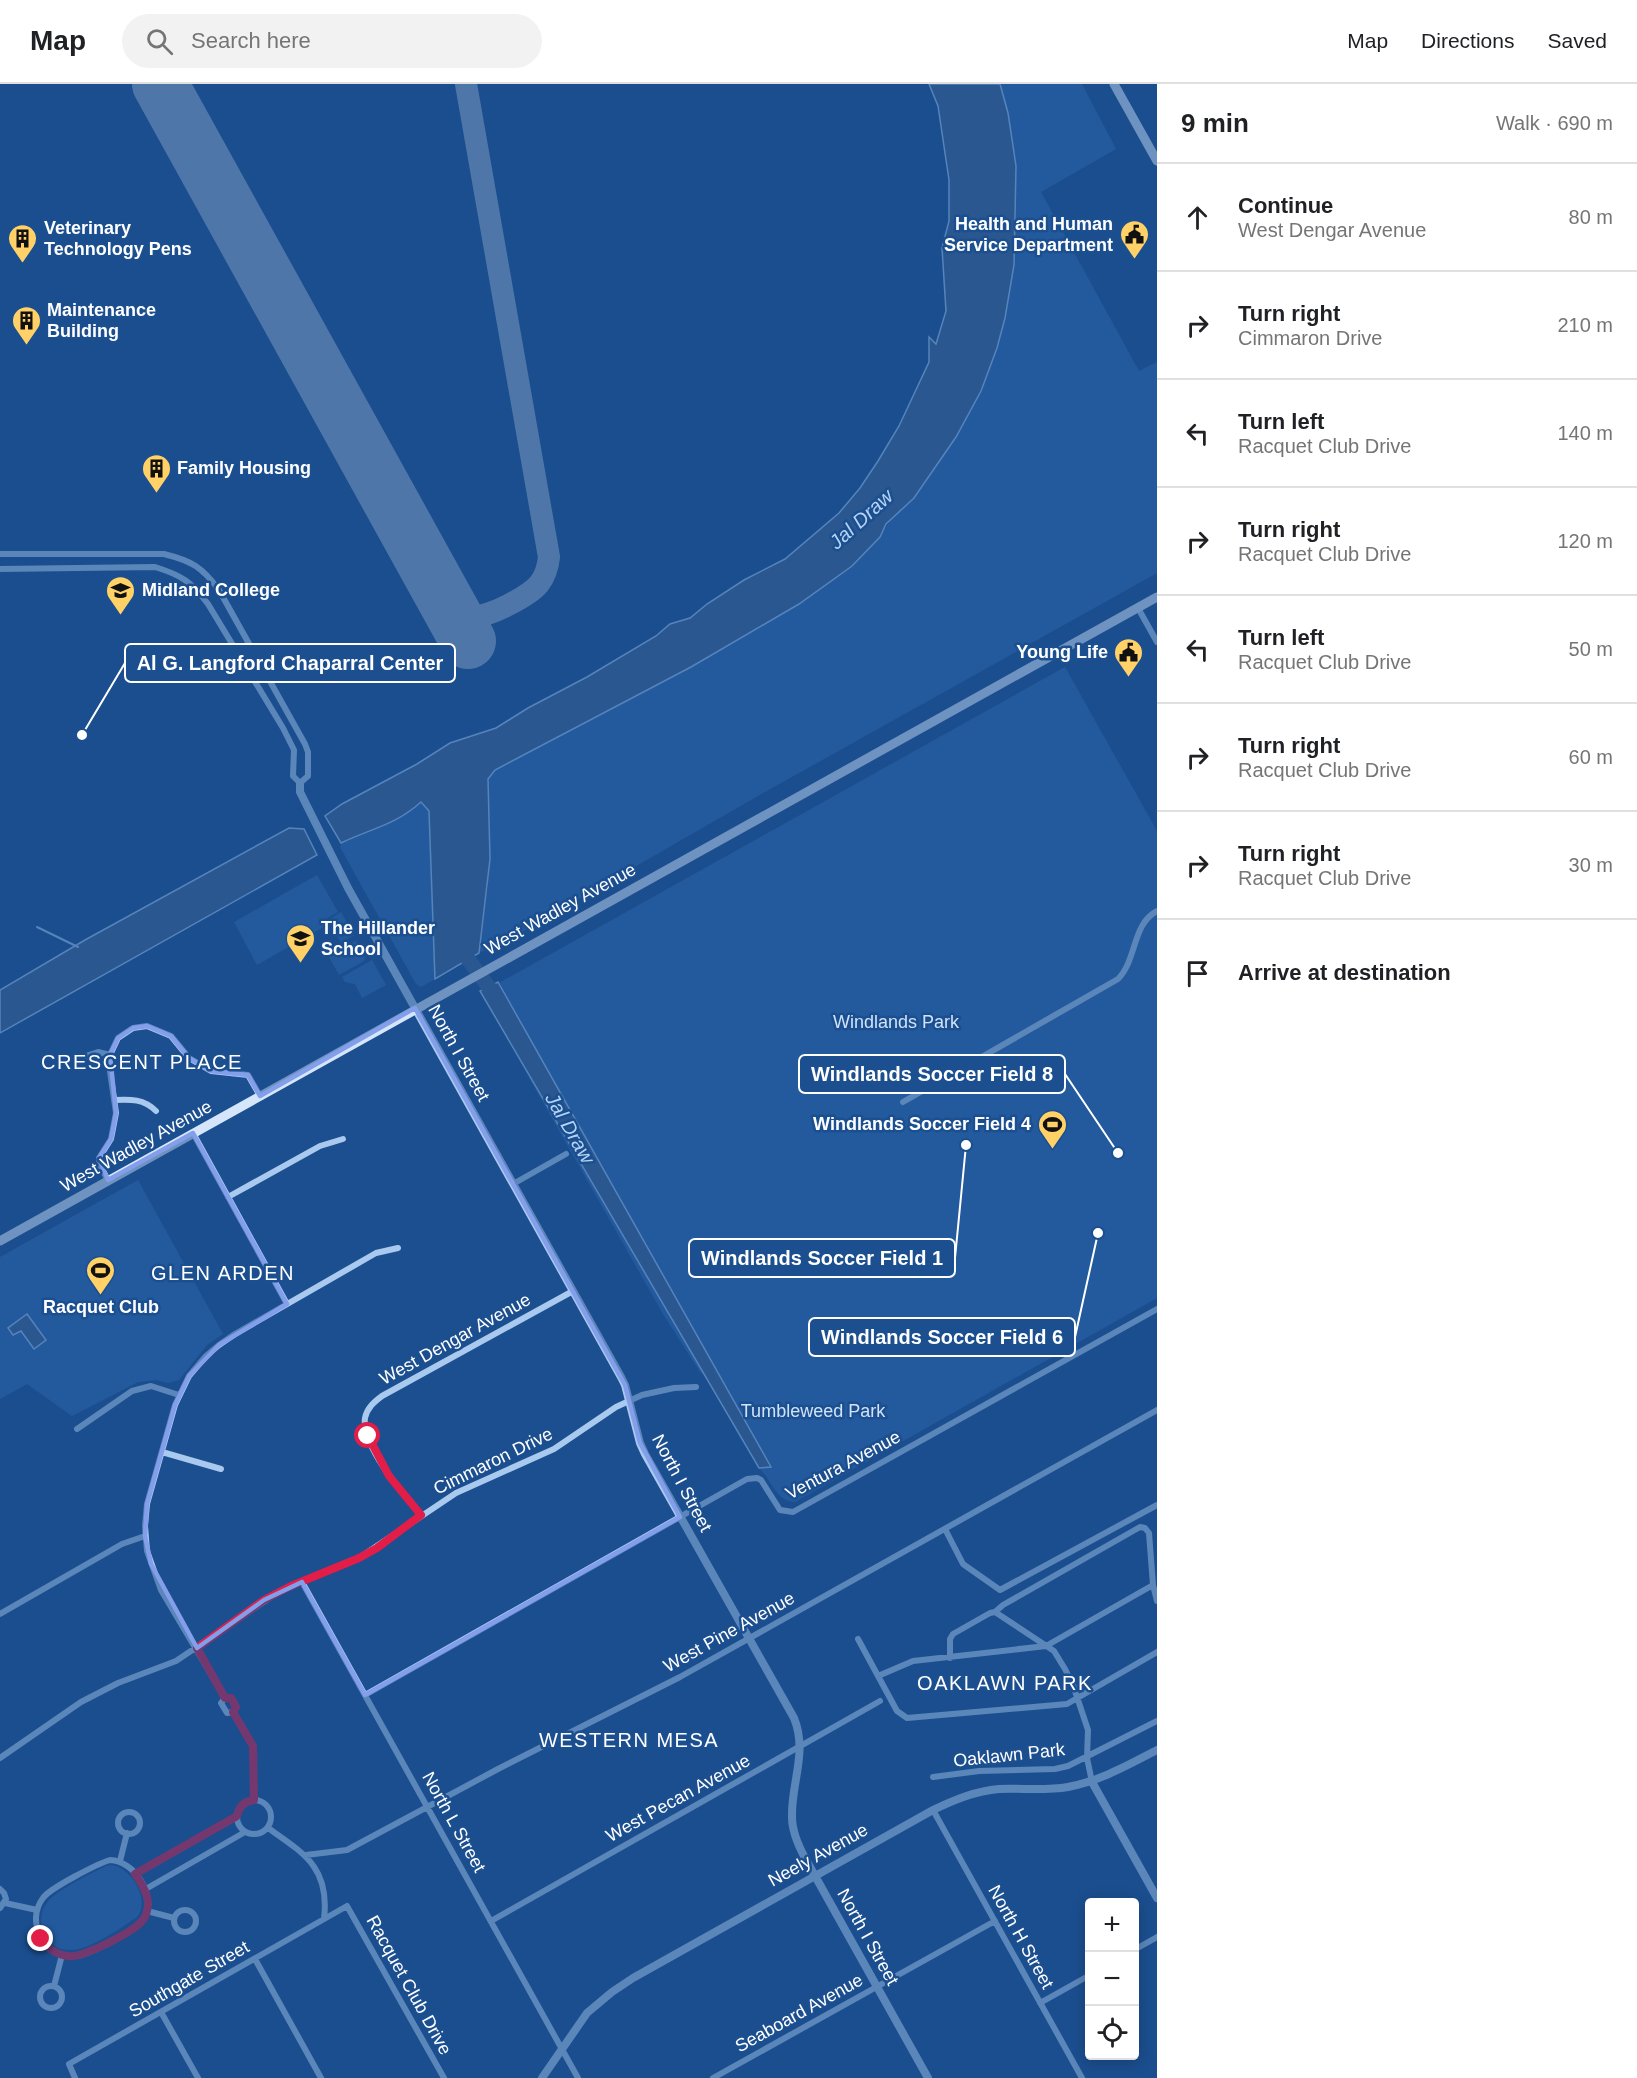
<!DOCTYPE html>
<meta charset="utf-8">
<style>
body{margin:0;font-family:Helvetica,sans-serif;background:#f2f2f2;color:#202124}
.controls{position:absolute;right:18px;bottom:18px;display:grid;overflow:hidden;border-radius:6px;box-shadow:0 3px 15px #0003}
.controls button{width:54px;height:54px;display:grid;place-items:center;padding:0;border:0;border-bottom:2px solid #e0e0e0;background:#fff;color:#202124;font:30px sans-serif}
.stop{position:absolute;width:18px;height:18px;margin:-14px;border:4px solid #e11d48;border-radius:50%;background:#fff}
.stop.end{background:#e11d48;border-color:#fff;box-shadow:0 2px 6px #0008}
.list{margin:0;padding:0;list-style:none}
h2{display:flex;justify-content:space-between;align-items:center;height:78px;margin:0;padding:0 24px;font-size:26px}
h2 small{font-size:20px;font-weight:400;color:#757577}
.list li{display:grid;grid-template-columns:39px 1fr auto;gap:18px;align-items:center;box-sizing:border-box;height:108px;padding:0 24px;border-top:2px solid #e0e0e0}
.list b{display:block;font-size:22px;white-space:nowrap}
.list p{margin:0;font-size:20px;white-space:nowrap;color:#757577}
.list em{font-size:20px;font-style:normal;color:#757577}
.icon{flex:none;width:33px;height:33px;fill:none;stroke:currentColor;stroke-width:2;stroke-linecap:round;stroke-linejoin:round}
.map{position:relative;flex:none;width:1157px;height:1994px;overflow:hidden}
header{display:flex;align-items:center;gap:36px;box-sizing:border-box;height:84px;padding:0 30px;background:#fff;border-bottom:2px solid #e0e0e0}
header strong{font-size:28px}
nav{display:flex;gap:33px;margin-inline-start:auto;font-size:21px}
.search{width:420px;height:54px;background:#f2f2f2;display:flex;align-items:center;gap:15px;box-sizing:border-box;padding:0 21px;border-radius:33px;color:#757577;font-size:22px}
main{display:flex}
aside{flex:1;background:#fff}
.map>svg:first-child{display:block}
.green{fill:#2e69ad}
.water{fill:#3c6290;stroke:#9cc4f0;stroke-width:1.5}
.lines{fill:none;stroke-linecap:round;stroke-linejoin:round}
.stream{stroke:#9cc4f0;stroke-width:2}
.river{stroke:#3c6290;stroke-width:15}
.taxiway{stroke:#8da7c7;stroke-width:22}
.runway{stroke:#8da7c7;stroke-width:56}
.minor{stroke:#a9c9ee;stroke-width:6}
.tertiary{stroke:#a9c9ee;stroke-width:8}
.secondary{stroke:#d6e6fa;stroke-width:9}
.route{stroke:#e11d48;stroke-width:8}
.marked{fill:none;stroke:#839eea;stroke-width:4.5;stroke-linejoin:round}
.labels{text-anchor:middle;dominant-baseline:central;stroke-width:5;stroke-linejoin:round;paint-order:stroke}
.poi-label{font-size:18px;font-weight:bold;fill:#fff;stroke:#1b4f8f;text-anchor:start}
.street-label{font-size:18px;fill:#fff;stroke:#1b4f8f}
.park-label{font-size:18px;fill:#cfe3fa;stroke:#1b4f8f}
.water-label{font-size:20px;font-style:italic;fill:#b5d3f5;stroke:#1b4f8f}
.neighbourhood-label{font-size:20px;letter-spacing:1.5px;fill:#fff;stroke:#1b4f8f}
.leader{fill:none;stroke:#fff;stroke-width:2}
.callout-dot{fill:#fff;stroke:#1b4f8f;stroke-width:2}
.callout{fill:#1b4f8f;stroke:#fff;stroke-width:2}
.callout-label{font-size:20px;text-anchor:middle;font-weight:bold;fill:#fff}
</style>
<header>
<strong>Map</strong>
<div class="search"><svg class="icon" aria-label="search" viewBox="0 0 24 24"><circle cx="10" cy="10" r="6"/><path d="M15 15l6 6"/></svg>Search here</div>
<nav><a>Map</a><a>Directions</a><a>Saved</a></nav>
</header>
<main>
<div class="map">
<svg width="1157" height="1994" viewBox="0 0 1157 1994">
<rect width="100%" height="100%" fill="#1b4f8f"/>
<path class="green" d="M1000 0H1082L1116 65 1041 108 1139 287 1157 278V489L765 708 513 853 479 869 488 802V695L495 685 691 583 799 520 880 453C888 436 900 429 912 416 921 406 928 393 935 382 942 372 950 362 956 352 1009 266 1021 184 1012 85 1010 56 1008 28 1000 0Z
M1065 583 1157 747V1214L795 1418C776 1418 772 1396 759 1384L714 1301 700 1288 663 1230 481 909Z
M422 717 429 727 435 895 421 903 416 900 340 763 341 759C372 744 395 742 422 717Z
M317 791 338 828 324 836 327 841 257 881 234 838Z
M341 828 354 851 341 859 328 836Z
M356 857 365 872 364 877 339 891 329 873Z
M372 876 386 901 362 914 355 900 345 898 342 893Z
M138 1096 223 1250 207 1261 179 1296 168 1299 156 1296 138 1298 72 1332 27 1300 0 1315V1173Z
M112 1781C131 1784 151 1816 137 1833 113 1848 61 1891 43 1846 40 1837 41 1826 47 1819 56 1806 91 1790 106 1782Z"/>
<path class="water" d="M929 0H1000L1008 29 1016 82 1014 181 1005 234 997 264 981 307 956 353 914 414 886 440 880 453 852 482 799 520 691 583 495 686 488 695 490 775 479 869 435 895 429 727 421 718C394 742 372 744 341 759L325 732 342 720 417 680 450 659 496 644 528 624 587 593 656 552 670 540 690 534 707 520 744 496 785 475 839 429 860 404 878 377 899 342 929 278V253L936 260 946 227 942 164 949 137V96L938 22Z
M289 744 304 745 317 771 0 949V906L85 856Z
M498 898 771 1383 759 1384 480 907Z
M27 1230 46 1256 34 1265 21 1247 13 1251 8 1244Z"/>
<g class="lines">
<path class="stream" d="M37 843 78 863"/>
<path class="river" d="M465 856V871L491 906 499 920"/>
<path class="taxiway" d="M445 513C452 521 461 530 472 532 487 535 530 511 539 500 546 491 548 483 549 473L466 0"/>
<path class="runway" d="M160 0 468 557"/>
<path class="minor" d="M0 470H164C192 477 202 483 219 506L305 660 308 668V692L300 699 293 692 294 666 283 644 208 520C192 498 181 491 155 483L0 485
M1138 524 1157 558
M77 975 98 968 110 971
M114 1016C131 1015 144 1015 156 1027
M903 1018 1118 895C1137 876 1132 840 1157 827
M193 1049 287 1220
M108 1096 100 1082 99 1074 111 1055 116 1029 110 987V971L118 954 133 944 147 942 171 952 189 974 211 987 248 991 260 1012
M513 1100 566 1070
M228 1113 320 1062 343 1055
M77 1345 132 1307 151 1302 179 1311
M162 1368 221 1385
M421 1431C404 1411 361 1362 365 1334 367 1324 374 1318 382 1312L573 1207
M945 1445 963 1480 1000 1506 1157 1421
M302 1498 578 1994
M995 1528 1003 1521 1140 1443 1145 1444 1149 1449 1153 1501 1157 1517
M0 1530 122 1460 145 1452
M858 1555 897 1627 907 1634 1067 1620 1157 1568
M950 1574V1555L953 1550 990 1529 995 1528 1054 1567 1065 1585 1073 1601 1088 1646 1087 1674 1092 1698
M878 1592 913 1577 1046 1562 1153 1501
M365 1611 747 1395 757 1394 761 1396 780 1426 793 1428 1157 1225
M225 1614 221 1619 227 1629 233 1628
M0 1674 81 1618 118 1599 176 1577 280 1507 359 1474 456 1409 554 1365 616 1323 642 1311 674 1304 696 1303
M933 1693 979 1687 1055 1685 1068 1682 1157 1637
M237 1733a17 17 0 1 1 34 0a17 17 0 1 1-34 0Z
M254 1716 253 1662 233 1628 236 1623 231 1614H225L161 1506 147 1467 145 1442 147 1420 175 1321 189 1292 206 1272 219 1261 235 1250 376 1169 398 1164
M933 1726 1082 1994
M118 1739a11 11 0 1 1 22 0a11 11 0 1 1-22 0Z
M268 1744C305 1770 330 1784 324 1835
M306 1771 347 1766 498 1685 680 1593 1157 1326
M110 1776C134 1777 156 1810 145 1833 140 1845 87 1872 74 1872 44 1874 25 1838 43 1814 50 1804 97 1780 110 1776Z
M120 1777 127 1749
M135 1790 237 1733
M0 1805 4 1809 6 1815 0 1824
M144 1806 245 1748
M5 1819 37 1826
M174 1837a11 11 0 1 1 22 0a11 11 0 1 1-22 0Z
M147 1827 174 1834
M491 1837 880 1617
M1134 1866 1157 1853
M255 1875 321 1994
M54 1902 62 1871
M40 1913a11 11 0 1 1 22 0a11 11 0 1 1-22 0Z
M1040 1919 1090 1891
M161 1928 198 1994
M75 1994 69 1980 347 1822 444 1994
M713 1994 995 1837"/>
<path class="tertiary" d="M300 699V708L348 804 621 1293 625 1301 640 1359 645 1370 794 1634C808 1668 791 1699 792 1733 792 1747 798 1761 805 1774L928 1994
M1092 1698 1157 1814
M542 1994 587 1929 612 1908 633 1894 933 1726C954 1716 975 1707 999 1705 1022 1704 1045 1707 1068 1703 1100 1697 1128 1681 1157 1666"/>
<path class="secondary" d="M1114 0 1157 77
M0 1157 1157 513"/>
</g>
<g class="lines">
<path class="route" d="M41 1855C47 1864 57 1871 68 1872 81 1875 133 1848 142 1837 146 1833 148 1825 148 1820 148 1809 141 1799 135 1790L237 1732C239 1723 244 1717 254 1716L253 1662 233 1628 236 1623 231 1614H225L197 1564 264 1516 291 1502 359 1474 377 1464 421 1431 389 1392 368 1352"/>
</g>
<path d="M0 0H1157V1994H0ZM415 924 625 1301 640 1359 680 1433 365 1611 302 1498 264 1516 197 1564 151 1480 145 1452 147 1420 175 1321 189 1292 219 1261 287 1220 193 1049 108 1096 99 1074 111 1055 116 1029 110 971 118 954 133 944 147 942 171 952 189 974 211 987 248 991 260 1012Z" fill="#1b4f8f" fill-opacity=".55" fill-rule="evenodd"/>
<path class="marked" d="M415 924 625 1301 640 1359 680 1433 365 1611 302 1498 264 1516 197 1564 151 1480 145 1452 147 1420 175 1321 189 1292 219 1261 287 1220 193 1049 108 1096 99 1074 111 1055 116 1029 110 971 118 954 133 944 147 942 171 952 189 974 211 987 248 991 260 1012Z"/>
<defs>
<symbol id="civic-pin" viewBox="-11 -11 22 30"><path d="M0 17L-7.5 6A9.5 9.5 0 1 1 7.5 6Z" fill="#ffd166" stroke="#1b4f8f"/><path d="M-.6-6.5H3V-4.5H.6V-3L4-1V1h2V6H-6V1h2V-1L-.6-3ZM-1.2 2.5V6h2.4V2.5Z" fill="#111"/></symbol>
<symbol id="building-pin" viewBox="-11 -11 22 30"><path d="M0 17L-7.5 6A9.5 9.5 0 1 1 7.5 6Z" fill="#ffd166" stroke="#1b4f8f"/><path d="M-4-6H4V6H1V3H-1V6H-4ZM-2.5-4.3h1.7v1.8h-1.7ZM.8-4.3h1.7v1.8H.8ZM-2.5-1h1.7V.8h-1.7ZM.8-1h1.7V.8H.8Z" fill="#111"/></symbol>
<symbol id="university-pin" viewBox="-11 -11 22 30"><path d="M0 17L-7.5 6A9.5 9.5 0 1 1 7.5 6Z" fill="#ffd166" stroke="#1b4f8f"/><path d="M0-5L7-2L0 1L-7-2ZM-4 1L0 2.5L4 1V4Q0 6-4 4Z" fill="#111"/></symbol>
<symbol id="school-pin" viewBox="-11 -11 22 30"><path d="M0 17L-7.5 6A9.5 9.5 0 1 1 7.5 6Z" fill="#ffd166" stroke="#1b4f8f"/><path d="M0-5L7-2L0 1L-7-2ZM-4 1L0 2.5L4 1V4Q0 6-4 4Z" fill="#111"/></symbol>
<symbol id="stadium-pin" viewBox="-11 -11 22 30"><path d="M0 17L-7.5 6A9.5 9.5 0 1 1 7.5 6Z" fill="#ffd166" stroke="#1b4f8f"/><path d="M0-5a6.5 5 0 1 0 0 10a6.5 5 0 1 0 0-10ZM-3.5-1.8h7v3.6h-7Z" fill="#111"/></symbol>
</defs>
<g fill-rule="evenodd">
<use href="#civic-pin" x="1118" y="134" width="33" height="45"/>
<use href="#building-pin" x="6" y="138" width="33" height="45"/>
<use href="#building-pin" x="10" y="220" width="33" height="45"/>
<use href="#building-pin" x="140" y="368" width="33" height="45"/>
<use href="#university-pin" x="104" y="490" width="33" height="45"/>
<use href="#civic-pin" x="1112" y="552" width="33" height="45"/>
<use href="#school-pin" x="284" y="838" width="33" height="45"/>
<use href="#stadium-pin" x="1036" y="1024" width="33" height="45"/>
<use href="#stadium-pin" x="84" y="1170" width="33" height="45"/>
</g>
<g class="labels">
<g class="poi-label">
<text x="1113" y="140" text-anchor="end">Health and Human<tspan x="1113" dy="21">Service Department</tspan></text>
<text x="44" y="144">Veterinary<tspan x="44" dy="21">Technology Pens</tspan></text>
<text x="47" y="226">Maintenance<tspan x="47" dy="21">Building</tspan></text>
<text x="177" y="384">Family Housing</text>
<text x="142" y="506">Midland College</text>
<text x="1108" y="568" text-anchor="end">Young Life</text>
<text x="321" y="844">The Hillander<tspan x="321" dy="21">School</tspan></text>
<text x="1031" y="1040" text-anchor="end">Windlands Soccer Field 4</text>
<text x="101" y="1223" text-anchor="middle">Racquet Club</text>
</g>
<g class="street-label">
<text transform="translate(560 825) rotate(-29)">West Wadley Avenue</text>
<text transform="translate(459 969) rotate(61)">North I Street</text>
<text transform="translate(136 1062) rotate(-29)">West Wadley Avenue</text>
<text transform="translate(455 1255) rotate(-29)">West Dengar Avenue</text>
<text transform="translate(493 1377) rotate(-26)">Cimmaron Drive</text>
<text transform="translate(843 1381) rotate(-28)">Ventura Avenue</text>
<text transform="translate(682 1399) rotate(62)">North I Street</text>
<text transform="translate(729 1548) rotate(-29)">West Pine Avenue</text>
<text transform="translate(1009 1671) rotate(-6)">Oaklawn Park</text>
<text transform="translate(678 1714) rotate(-29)">West Pecan Avenue</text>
<text transform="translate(454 1738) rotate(61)">North L Street</text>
<text transform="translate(818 1771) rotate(-29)">Neely Avenue</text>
<text transform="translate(868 1853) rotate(61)">North I Street</text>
<text transform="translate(1021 1853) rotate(61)">North H Street</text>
<text transform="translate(189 1895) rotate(-30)">Southgate Street</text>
<text transform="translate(409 1901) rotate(61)">Racquet Club Drive</text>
<text transform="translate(799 1929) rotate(-29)">Seaboard Avenue</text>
</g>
<g class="park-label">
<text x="896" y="938">Windlands Park</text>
<text x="813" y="1327">Tumbleweed Park</text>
</g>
<g class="water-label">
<text transform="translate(861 435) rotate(-42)">Jal Draw</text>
<text transform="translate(570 1044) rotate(60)">Jal Draw</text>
</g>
<g class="neighbourhood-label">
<text x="142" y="978">CRESCENT PLACE</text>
<text x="223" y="1189">GLEN ARDEN</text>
<text x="1005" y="1599">OAKLAWN PARK</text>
<text x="629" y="1656">WESTERN MESA</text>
</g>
</g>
<path class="leader" d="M82 651L125 579M1118 1069L1065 990M966 1061L955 1174M1098 1149L1075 1253"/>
<g class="callout-dot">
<circle cx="82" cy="651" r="6"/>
<circle cx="1118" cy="1069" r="6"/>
<circle cx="966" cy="1061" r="6"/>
<circle cx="1098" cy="1149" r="6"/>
</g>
<g class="callout">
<rect x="125" y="560" width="330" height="38" rx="6"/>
<rect x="799" y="971" width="266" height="38" rx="6"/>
<rect x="689" y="1155" width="266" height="38" rx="6"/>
<rect x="809" y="1234" width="266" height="38" rx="6"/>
</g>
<g class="callout-label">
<text x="290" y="586">Al G. Langford Chaparral Center</text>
<text x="932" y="997">Windlands Soccer Field 8</text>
<text x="822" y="1181">Windlands Soccer Field 1</text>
<text x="942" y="1260">Windlands Soccer Field 6</text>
</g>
</svg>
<div class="controls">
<button>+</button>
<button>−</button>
<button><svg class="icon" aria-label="locate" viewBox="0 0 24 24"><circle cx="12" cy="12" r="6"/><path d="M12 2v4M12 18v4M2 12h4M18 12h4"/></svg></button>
</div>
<div class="stop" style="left:368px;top:1352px"></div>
<div class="stop end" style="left:41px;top:1855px"></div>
</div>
<aside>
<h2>9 min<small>Walk · 690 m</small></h2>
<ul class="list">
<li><svg class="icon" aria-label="ahead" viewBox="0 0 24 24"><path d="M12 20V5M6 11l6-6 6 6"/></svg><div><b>Continue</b><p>West Dengar Avenue</p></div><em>80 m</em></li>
<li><svg class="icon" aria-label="right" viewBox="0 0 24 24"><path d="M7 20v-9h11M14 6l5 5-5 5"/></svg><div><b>Turn right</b><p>Cimmaron Drive</p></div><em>210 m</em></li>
<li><svg class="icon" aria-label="left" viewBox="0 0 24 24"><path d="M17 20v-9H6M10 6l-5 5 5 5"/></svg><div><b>Turn left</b><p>Racquet Club Drive</p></div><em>140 m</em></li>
<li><svg class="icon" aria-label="right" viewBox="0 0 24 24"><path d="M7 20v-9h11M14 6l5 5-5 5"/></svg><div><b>Turn right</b><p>Racquet Club Drive</p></div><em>120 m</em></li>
<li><svg class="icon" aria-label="left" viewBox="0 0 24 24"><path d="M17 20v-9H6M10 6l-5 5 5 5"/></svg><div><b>Turn left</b><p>Racquet Club Drive</p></div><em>50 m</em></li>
<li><svg class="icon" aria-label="right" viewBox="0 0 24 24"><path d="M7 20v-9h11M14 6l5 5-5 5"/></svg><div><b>Turn right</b><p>Racquet Club Drive</p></div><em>60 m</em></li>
<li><svg class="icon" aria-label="right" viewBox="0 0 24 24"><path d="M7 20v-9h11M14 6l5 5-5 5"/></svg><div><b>Turn right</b><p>Racquet Club Drive</p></div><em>30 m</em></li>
<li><svg class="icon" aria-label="arrive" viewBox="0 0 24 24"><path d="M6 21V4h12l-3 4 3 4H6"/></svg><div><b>Arrive at destination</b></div></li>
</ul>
</aside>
</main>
